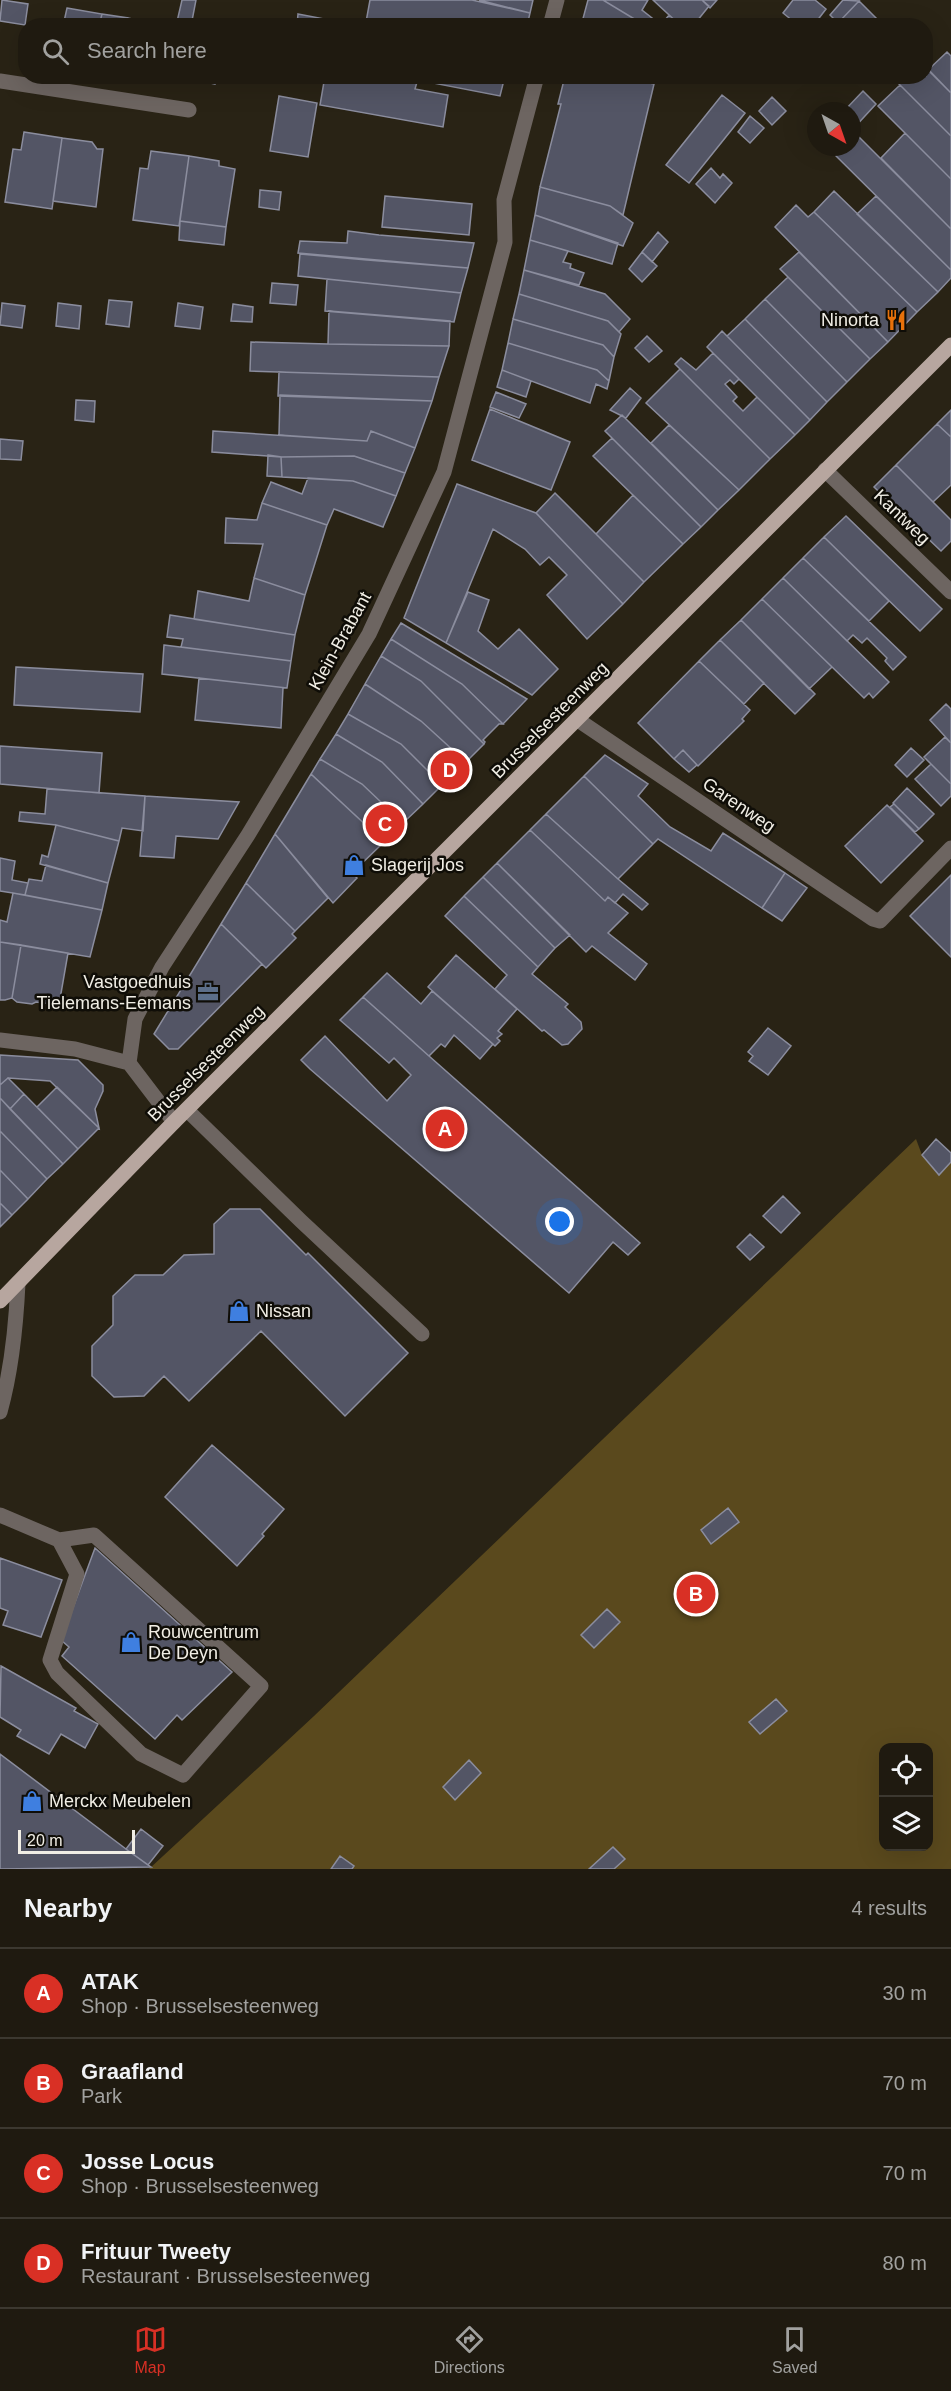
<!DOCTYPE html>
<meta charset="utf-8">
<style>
body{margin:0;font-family:Arial,sans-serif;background:#272319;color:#f1f3f6}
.controls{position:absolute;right:18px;bottom:18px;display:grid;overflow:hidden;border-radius:12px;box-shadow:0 6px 24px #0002}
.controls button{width:54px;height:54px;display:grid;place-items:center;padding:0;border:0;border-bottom:2px solid #3c3830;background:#1f1a10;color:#f1f3f6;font:30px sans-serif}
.compass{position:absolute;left:807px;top:102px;width:54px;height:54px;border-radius:50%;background:#1f1a10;box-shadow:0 6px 24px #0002;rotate:140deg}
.scale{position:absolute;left:18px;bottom:15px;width:117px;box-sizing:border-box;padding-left:6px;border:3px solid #f1eee5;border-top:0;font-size:16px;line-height:21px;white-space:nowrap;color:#f1eee5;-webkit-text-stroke:4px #0f0d07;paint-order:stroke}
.you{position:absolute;left:560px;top:1222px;width:21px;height:21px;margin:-15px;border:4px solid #fff;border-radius:50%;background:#1a73e8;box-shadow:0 0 0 9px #1a73e833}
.badge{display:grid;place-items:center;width:39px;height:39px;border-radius:50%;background:#d93025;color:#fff;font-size:20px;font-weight:700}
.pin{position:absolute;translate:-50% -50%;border:3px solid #fff;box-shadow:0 2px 6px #0006}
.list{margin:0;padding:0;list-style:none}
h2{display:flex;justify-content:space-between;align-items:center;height:78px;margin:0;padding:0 24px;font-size:26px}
h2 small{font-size:20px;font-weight:400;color:#a1a19f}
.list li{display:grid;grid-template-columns:39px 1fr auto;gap:18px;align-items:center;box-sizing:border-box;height:90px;padding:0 24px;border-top:2px solid #3c3830}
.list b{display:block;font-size:22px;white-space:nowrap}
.list p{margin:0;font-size:20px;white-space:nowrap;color:#a1a19f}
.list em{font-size:20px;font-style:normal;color:#a1a19f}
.icon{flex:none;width:33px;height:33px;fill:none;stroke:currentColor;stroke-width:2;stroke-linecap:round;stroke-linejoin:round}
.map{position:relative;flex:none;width:951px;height:1869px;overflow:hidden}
.search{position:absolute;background:#1f1a10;box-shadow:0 6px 24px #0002;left:18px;right:18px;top:18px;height:66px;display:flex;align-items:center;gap:15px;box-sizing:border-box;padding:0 21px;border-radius:24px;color:#a1a19f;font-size:22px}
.sheet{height:438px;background:#1f1a10}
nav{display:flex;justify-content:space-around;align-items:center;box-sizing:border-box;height:84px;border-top:2px solid #3c3830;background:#1f1a10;font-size:16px;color:#a1a19f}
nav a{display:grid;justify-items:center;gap:3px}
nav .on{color:#d93025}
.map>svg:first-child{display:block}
.green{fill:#5a491d;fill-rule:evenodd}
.building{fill:#535565;stroke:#8b8d9e;stroke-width:1.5}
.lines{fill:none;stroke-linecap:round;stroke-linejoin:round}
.lane{stroke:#6d6561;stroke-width:15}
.street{stroke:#6d6561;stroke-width:15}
.primary{stroke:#b7a69f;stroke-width:15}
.labels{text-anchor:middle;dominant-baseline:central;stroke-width:5;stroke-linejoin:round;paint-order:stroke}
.poi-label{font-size:18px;fill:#f1eee5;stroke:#0f0d07;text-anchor:start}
.street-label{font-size:18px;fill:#f1eee5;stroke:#0f0d07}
</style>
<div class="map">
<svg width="951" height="1869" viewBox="0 0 951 1869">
<rect width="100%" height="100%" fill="#292315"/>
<path class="green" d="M916 1139 922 1155 939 1175 951 1162V1869H149L314 1716ZM884 1748H928V1846H884Z"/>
<path class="building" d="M2 0 28 4 25 25 0 21Z
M182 0H196L191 26H176Z
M370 0H472L530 13 527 26H382L366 22Z
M479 0H533L530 13Z
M588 0H603L646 26H581Z
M603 0H648L642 10 661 25 669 15 681 26H646Z
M653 0H702L709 6 693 26H681Z
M702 0H717L710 8Z
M793 0H815L826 9 813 26H799L783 13Z
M843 0 859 1 838 23 830 15Z
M859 1 884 26H840L838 23Z
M67 8 102 14 99 26H63Z
M102 14 128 18 127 26H99Z
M298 14 335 21 334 26H297Z
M128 18 155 24 154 26H127Z
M947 52 951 56V93L928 70Z
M926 67 951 93V136L897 82 903 76H926Z
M180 76H217L215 84Z
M325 76H384L417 82 415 89 448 95 443 127 320 105Z
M407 76H505L500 96 407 78Z
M565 76H641L640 81 654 84 623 215 610 206 540 187 561 104H558Z
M891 76H903L897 82Z
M900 85 951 136V179L878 106Z
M863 91 876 104 852 130V111H844Z
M722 95 745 113 689 183 666 165Z
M279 96 317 103 308 157 270 151Z
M772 97 786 111 772 125 759 111Z
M750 116 764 128 750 143 738 132Z
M852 130 951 229V270L827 147H852Z
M24 132 62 138 52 209 5 202 13 149 21 150Z
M905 133 951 179V229L881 158Z
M62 138 92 142 97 149H103L96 207 53 201Z
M151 151 189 156 179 226 133 220 140 168 148 169Z
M189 156 219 161V166L235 169 226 227 180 221Z
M711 168 720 178 723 174 732 183 715 203 696 184Z
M540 187 610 206 633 223 623 246 535 215Z
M260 190 281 192 279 210 259 207Z
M834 191 938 292 917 312 814 212Z
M385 196 472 204 469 235 382 227Z
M876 196 951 270V278L938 292 857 214Z
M796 205 808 217 814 212 917 312 888 342 775 227Z
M535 215 618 243 612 264 530 240Z
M180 221 226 227 224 245 179 240Z
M348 231 379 235 474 243 468 268 298 253 300 241 347 243Z
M658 232 668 242 652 262 642 252Z
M530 240 568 251 563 262 571 264 570 268 584 273 579 285 524 270Z
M642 252 657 266 642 282 629 269Z
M799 252 888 342 870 359 780 269Z
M300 254 367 260 468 268 461 293 298 276Z
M524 270 605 294 630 319 619 332 608 321 519 294Z
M788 277 870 359 847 382 765 299Z
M327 279 461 293 454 322 325 311Z
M272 283 298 285 296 305 270 303Z
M519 294 608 321 621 334 614 357 603 345 513 319Z
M765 299 847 382 827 402 745 319Z
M109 300 132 302 129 327 106 324Z
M2 303 25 306 22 328 0 325Z
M58 303 81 306 79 329 56 326Z
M178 303 203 307 200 329 175 326Z
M233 304 253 307 252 322 231 321Z
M329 311 450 321 449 346 328 344Z
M513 319 603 345 614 357 609 381 597 370 508 343Z
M745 319 827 402 810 420 727 336Z
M722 331 810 420 795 435 707 347Z
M647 336 662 351 649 362 635 348Z
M251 342 328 344 449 346 439 377 250 371Z
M508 343 597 370 609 381 607 389 596 384 590 403 502 370Z
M713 353 739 379 734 384 730 380 725 384 737 397 733 401 743 411 757 397 795 435 770 459 675 364 681 358 696 370Z
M680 369 770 459 739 490 646 403Z
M502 370 531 381 526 397 497 387Z
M279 372 439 377 432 401 278 396Z
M630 388 641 398 626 418 610 410Z
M496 392 526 404 519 418 490 407Z
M280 395 432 401 415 448 371 431 367 441 279 435Z
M76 400 95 401 94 422 75 420Z
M490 409 570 442 551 490 472 460Z
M951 410V437L937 424Z
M622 415 718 510 701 527 605 431Z
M937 424 951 437V485L933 502 896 465Z
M669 425 739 490 718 510 651 443Z
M213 431 367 441 371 431 415 448 405 473 354 456 281 457 212 452Z
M612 438 701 527 683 544 593 456Z
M0 439 23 441 21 460 0 459Z
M268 455 281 457 282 477 267 476Z
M354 456 405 473 396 496 353 481 282 477 281 457Z
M896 465 951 520V541L941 551 874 487Z
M308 478 353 481 396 496 383 527 334 509 327 525 262 503 271 482 302 494Z
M457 484 536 513 623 604 587 639 547 595 567 575 549 557 540 565 525 549 493 529 446 643 404 618Z
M555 493 644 582 623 604 536 513Z
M633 495 683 544 644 582 596 534Z
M262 503 327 525 305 595 254 578 263 544 225 543 226 518 257 520Z
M846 516 942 609 920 631 824 537Z
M824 537 889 601 869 621 803 558Z
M803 558 906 657 893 670 885 661 887 658 867 638 862 643 853 635 847 641 783 578Z
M254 578 305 595 295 635 194 619 198 591 249 601Z
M783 578 889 682 873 698 869 693 864 698 762 599Z
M468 592 489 600 478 631 498 649 519 629 558 669 532 695 446 643Z
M762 599 832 667 809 689 741 620Z
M170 615 295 635 291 661 181 647 183 639 167 637Z
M741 620 815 694 795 714 720 640Z
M401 623 527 699 503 724 462 684 391 639Z
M391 639 462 684 503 724H499L483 740 485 742 484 744 421 681 381 656Z
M720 640 764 683 744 704 699 661Z
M164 645 291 661 287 688 162 674Z
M381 656 421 681 484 744 466 762 421 721 365 684Z
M699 661 750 710 742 719 744 721 698 766 683 750 674 759 638 723Z
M16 667 143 674 140 712 14 705Z
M199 678 287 688H283L281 728 195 720Z
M365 684 421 721 466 762 442 785 401 744 348 714Z
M946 704 951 709V743L930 720Z
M348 714 401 744 442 785 423 804 382 762 336 734Z
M336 734 382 762 423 804 403 823 362 784 320 759Z
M945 737 951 743V784L924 757Z
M0 746 102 753 99 793 0 784Z
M911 748 924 760 907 777 895 765Z
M683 750 697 765 689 772 674 759Z
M605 755 648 784 638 796 670 827 711 851 723 833 785 873 762 908 658 839 653 844 584 776Z
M320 759 362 784 403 823 384 842 311 774Z
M931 764 951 784V796L941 806 915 779Z
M311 774 384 842 352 873 357 878 333 903 275 834Z
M584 776 653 844 618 879 546 814Z
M907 788 934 814 919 829 893 803Z
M47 789 145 796 143 831 122 828 119 841 56 825 19 821 20 812 45 814Z
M145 796 239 802 218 839 176 836 174 858 140 856Z
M894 804 919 829 915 832 890 807Z
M887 805 923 841 881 883 845 846Z
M546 814 618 879 648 904 642 910 623 894 615 903 608 897 605 901 530 830Z
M56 825 119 841 108 883 40 864 42 855 48 857Z
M530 830 605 901 608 897 628 913 608 933 647 964 635 980 592 946 586 952 497 863Z
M275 834 328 898 295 931 246 883Z
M0 858 15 861 12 880 28 883 25 895 0 891Z
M497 863 570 935 555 948 483 877Z
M46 865 108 883 102 910 25 895 29 879 42 881Z
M785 873 807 888 782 921 762 908Z
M951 875V957L910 916Z
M483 877 555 948 538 967 464 896Z
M246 883 295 931 292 934 296 938 266 968 221 924Z
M13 893 102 910 90 957 0 942V920L7 922Z
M464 896 538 967 532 974 568 1004 565 1007 581 1022 582 1029 568 1044 562 1045 544 1030 542 1031 495 989 507 975 445 916Z
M221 924 262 964 182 1045 178 1049H169L154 1034Z
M0 942 21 945 12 998 5 1000H0Z
M21 945 68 953 59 1005 36 1002 32 1004 17 1002 12 998Z
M456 955 517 1009 498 1031 502 1034 497 1038 500 1041 495 1046 428 987Z
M387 973 421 1004 432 991 493 1044 480 1059 454 1035 445 1047 441 1044 429 1056 363 997Z
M363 997 429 1056 640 1243 628 1255 613 1242 569 1293 310 1069 301 1060 325 1036 387 1101 411 1075 394 1058 389 1063 340 1020Z
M768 1028 791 1046 768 1075 749 1061 753 1056 748 1052Z
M0 1055 78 1060 103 1085V1091L95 1109 99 1128 50 1081 8 1078 0 1085Z
M8 1078 24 1094 10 1109 0 1098V1085Z
M57 1087 99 1128 78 1149 37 1107Z
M24 1094 78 1149 63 1164 10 1109Z
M0 1098 63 1164 47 1179 0 1131Z
M0 1131 47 1179 28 1199 0 1170Z
M936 1139 951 1153V1162L939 1175 922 1155Z
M0 1170 28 1199 12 1215 0 1203Z
M783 1196 800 1213 781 1233 763 1216Z
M0 1203 12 1215 0 1227Z
M230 1209H260L306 1255 308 1253 408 1353 345 1416 261 1331 189 1401 164 1376 144 1396 114 1397 92 1376V1346L113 1325V1296L135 1275H163L184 1255 214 1254V1224Z
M750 1234 764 1247 750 1260 737 1247Z
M212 1445 284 1509 262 1534 264 1536 237 1566 165 1497Z
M728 1508 739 1522 711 1544 701 1530Z
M95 1548 232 1672 182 1720 177 1715 155 1739 62 1656 69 1647 61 1640Z
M0 1558 62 1580 41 1637 3 1625 8 1611 0 1608Z
M607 1609 620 1622 594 1648 581 1635Z
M1 1666 76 1708 74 1711 98 1724 85 1748 61 1734 49 1754 17 1736 21 1730 0 1717Z
M776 1699 787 1711 760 1734 749 1722Z
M0 1754 126 1849 151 1867 0 1869Z
M469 1760 481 1773 455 1800 443 1787Z
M141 1829 163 1846 148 1865 126 1849Z
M613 1847 625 1859 614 1869H589Z
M340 1856 354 1866 352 1869H331Z"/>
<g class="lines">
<path class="lane" d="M187 1110 301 1221 422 1334
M0 1515 59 1540 94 1535 261 1686 183 1775 141 1754 57 1673 50 1660 77 1574 59 1540"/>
<path class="street" d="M550 26 557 0
M0 81 189 110
M825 470 951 592
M578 720 873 919 880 921 951 848
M0 1040 75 1049 129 1063
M129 1063 135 1019 162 967 248 835 369 634 444 472 505 242 504 200 537 76
M129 1063 174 1122
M0 1412C12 1369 16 1327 18 1283"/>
<path class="primary" d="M0 1301 174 1122 951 345"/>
</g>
<defs>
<symbol id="restaurant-bare" viewBox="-9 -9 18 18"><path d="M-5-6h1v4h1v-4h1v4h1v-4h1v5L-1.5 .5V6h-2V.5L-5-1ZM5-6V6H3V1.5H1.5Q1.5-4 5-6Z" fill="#e8710a" stroke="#0f0d07" stroke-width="2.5" paint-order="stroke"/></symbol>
<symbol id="shop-bare" viewBox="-9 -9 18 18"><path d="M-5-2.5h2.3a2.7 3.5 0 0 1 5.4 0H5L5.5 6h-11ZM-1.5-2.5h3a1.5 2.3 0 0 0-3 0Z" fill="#3f7fe0" stroke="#0f0d07" stroke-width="2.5" paint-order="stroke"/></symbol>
<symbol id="office-bare" viewBox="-9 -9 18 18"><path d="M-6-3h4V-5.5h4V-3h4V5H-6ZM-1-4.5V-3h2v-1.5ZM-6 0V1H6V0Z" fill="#5c6f8a" stroke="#0f0d07" stroke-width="2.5" paint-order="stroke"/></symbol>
</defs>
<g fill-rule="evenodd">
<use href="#restaurant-bare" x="881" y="305" width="30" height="30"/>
<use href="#shop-bare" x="339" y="850" width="30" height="30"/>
<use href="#office-bare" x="193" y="977" width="30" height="30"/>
<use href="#shop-bare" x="224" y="1296" width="30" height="30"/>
<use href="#shop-bare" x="116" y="1627" width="30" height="30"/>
<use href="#shop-bare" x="17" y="1786" width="30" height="30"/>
</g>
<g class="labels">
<g class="poi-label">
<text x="879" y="320" text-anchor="end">Ninorta</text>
<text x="371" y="865">Slagerij Jos</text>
<text x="191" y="982" text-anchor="end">Vastgoedhuis<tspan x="191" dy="21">Tielemans-Eemans</tspan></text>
<text x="256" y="1311">Nissan</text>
<text x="148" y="1632">Rouwcentrum<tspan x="148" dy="21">De Deyn</tspan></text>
<text x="49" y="1801">Merckx Meubelen</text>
</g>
<g class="street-label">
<text transform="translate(902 517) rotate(44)">Kantweg</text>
<text transform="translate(340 641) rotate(-61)">Klein-Brabant</text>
<text transform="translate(550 720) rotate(-45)">Brusselsesteenweg</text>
<text transform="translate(739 805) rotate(34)">Garenweg</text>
<text transform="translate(206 1063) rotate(-45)">Brusselsesteenweg</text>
</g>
</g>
</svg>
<div class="controls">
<button><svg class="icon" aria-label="locate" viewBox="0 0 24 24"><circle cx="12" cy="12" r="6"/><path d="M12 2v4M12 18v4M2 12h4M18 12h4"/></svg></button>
<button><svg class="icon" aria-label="layers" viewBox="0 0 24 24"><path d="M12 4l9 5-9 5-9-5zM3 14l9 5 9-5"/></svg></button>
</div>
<svg class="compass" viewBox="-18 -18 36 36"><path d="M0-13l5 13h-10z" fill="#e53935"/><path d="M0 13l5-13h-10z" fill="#a1a19f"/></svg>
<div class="scale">20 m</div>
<div class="you"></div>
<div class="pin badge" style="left:445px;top:1129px">A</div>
<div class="pin badge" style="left:696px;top:1594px">B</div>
<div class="pin badge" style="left:385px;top:824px">C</div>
<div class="pin badge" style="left:450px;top:770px">D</div>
<div class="search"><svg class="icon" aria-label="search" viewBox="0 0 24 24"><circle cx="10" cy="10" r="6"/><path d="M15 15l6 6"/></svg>Search here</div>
</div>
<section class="sheet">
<h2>Nearby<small>4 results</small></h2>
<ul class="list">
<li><span class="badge">A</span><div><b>ATAK</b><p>Shop · Brusselsesteenweg</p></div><em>30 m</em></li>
<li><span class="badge">B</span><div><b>Graafland</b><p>Park</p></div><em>70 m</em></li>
<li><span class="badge">C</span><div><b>Josse Locus</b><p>Shop · Brusselsesteenweg</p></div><em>70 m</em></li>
<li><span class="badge">D</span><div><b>Frituur Tweety</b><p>Restaurant · Brusselsesteenweg</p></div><em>80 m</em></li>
</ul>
</section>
<nav>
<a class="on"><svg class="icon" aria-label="map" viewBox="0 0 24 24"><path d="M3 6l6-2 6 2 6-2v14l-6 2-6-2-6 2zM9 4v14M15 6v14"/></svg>Map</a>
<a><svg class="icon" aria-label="directions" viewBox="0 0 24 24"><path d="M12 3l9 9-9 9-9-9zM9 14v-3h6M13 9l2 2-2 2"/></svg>Directions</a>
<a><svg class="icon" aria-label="saved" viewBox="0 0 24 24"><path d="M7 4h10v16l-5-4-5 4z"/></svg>Saved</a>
</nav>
